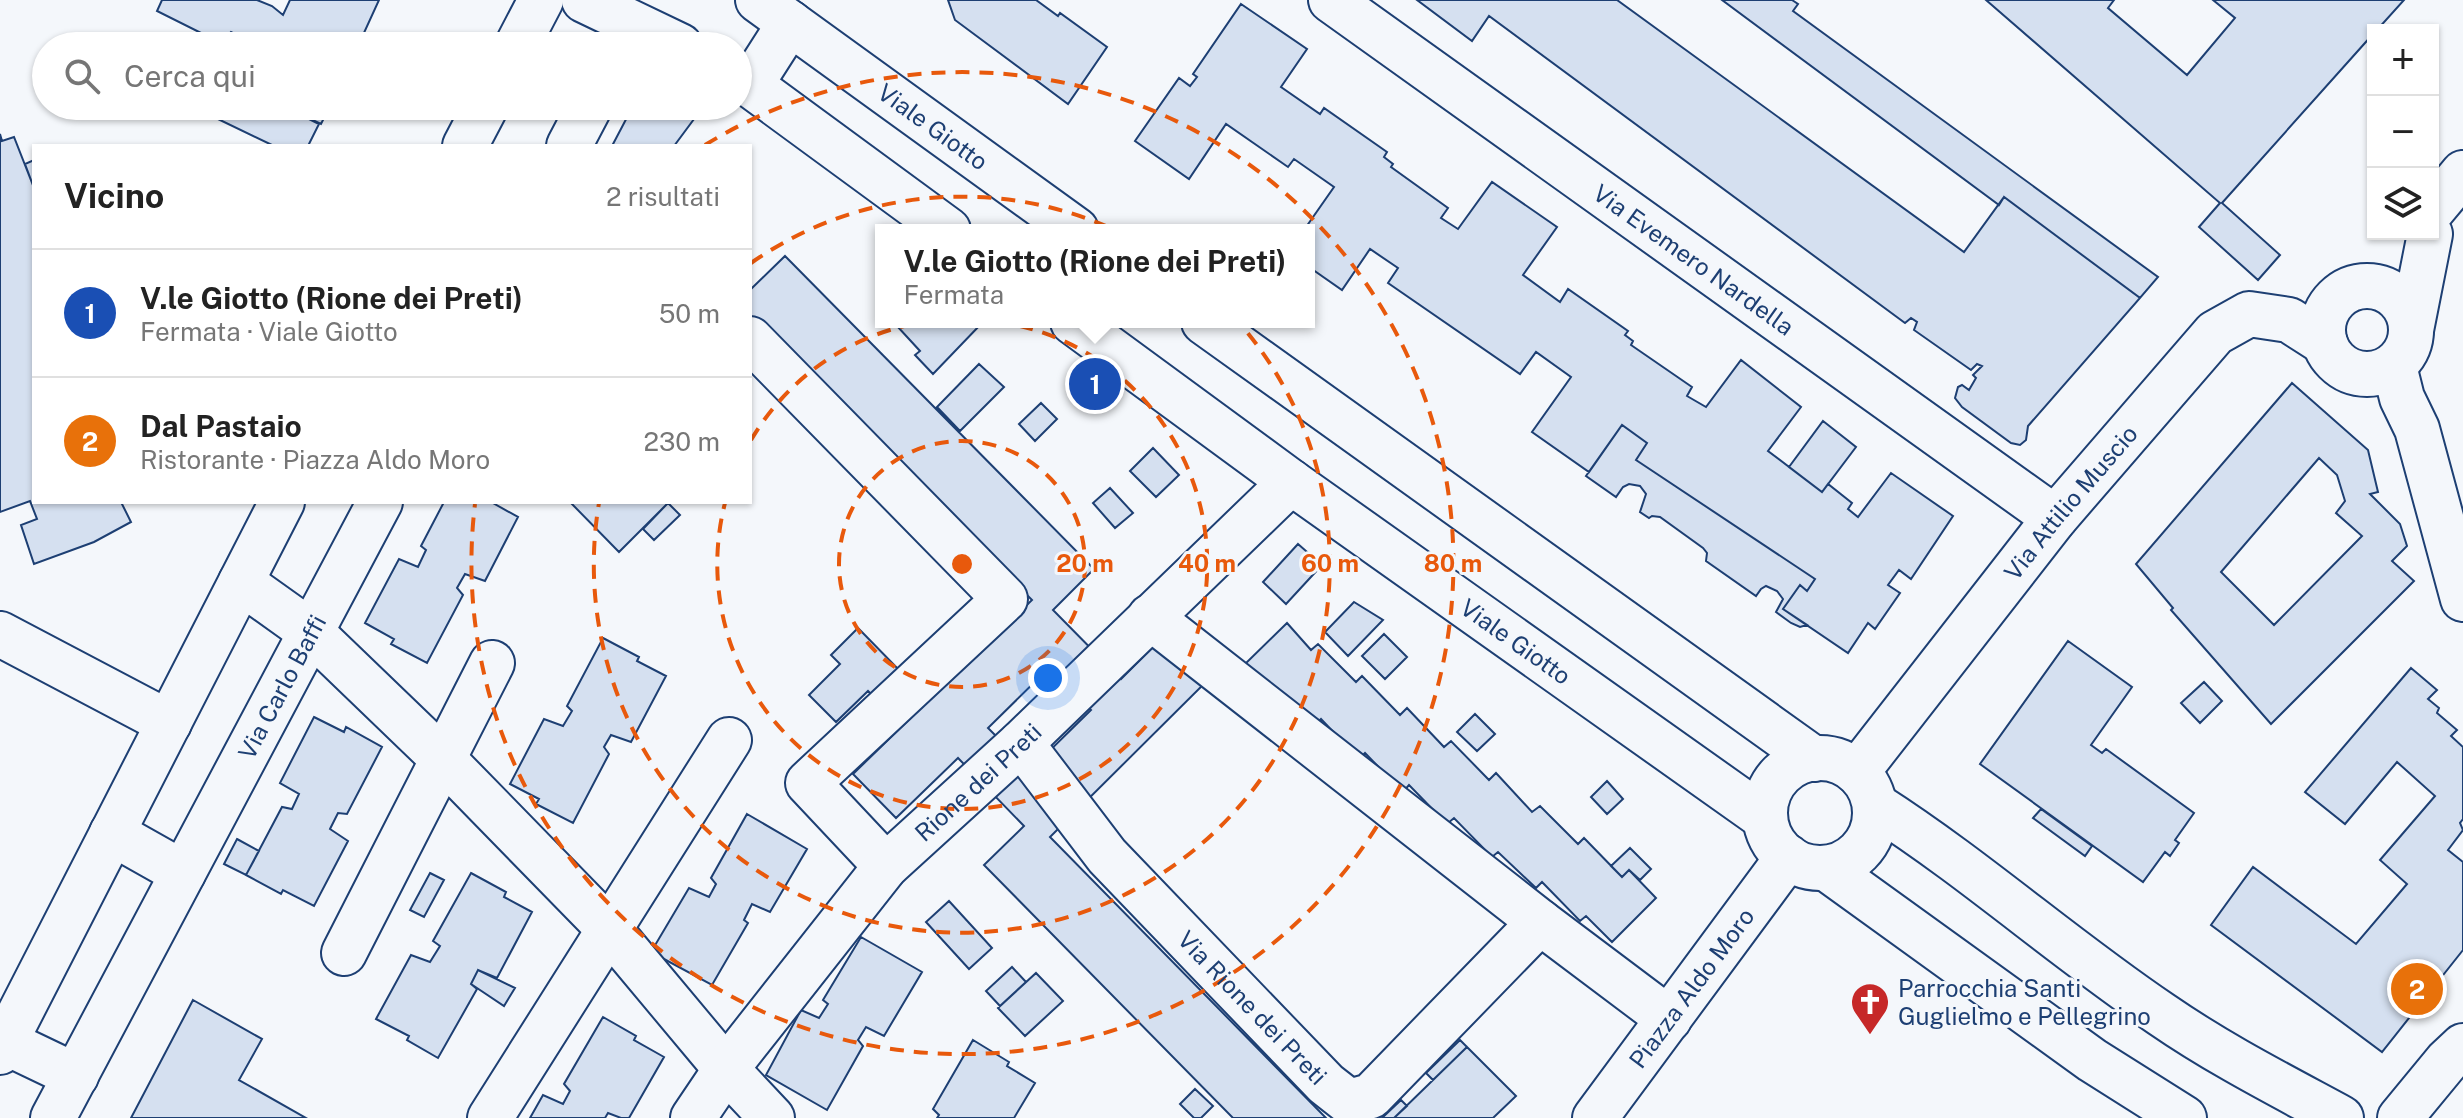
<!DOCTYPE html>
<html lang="it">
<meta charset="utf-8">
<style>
body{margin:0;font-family:"Public Sans",sans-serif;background:#f6f6f6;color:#222}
.controls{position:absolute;right:24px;top:24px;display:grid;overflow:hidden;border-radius:0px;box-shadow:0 2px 6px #0004}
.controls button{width:72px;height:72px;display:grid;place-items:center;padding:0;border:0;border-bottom:2px solid #e0e0e0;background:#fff;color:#222;font:40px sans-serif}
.you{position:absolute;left:1048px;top:678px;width:28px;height:28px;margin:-20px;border:6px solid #fff;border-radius:50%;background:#1a73e8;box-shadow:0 0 0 12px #1a73e833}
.badge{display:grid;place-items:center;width:52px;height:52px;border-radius:50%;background:#c62828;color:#fff;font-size:26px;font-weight:700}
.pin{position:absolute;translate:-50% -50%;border:4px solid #fff;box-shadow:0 2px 8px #0006}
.popup{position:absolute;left:875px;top:224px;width:440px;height:104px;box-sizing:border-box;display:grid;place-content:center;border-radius:0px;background:#fff;filter:drop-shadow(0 2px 6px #0005);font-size:26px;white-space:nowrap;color:#767676}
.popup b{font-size:30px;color:#222}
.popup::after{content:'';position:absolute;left:50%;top:100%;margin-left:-16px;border:16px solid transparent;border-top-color:#fff}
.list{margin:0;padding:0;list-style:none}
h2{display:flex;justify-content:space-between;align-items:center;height:104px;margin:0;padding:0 32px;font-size:34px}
h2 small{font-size:26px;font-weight:400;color:#767676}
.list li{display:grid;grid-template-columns:52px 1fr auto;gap:24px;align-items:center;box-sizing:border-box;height:128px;padding:0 32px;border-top:2px solid #e0e0e0}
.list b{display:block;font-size:30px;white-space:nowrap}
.list p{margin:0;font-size:26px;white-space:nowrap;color:#767676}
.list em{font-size:26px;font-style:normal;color:#767676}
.icon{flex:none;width:44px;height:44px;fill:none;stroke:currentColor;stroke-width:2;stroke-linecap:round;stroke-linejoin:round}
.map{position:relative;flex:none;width:2463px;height:1118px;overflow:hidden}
.search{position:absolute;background:#fff;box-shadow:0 2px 6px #0004;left:32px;top:32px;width:720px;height:88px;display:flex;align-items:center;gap:20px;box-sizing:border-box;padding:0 28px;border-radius:44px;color:#767676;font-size:30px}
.panel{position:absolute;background:#fff;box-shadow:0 2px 6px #0004;left:32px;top:144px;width:720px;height:360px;border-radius:0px}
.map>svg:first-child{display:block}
.building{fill:#d5e0f0;stroke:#1d3f73;stroke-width:2;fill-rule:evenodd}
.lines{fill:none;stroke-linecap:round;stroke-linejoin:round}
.minor-casing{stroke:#1d3f73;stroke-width:48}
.minor{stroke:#f4f7fb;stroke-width:44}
.ring{fill:none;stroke:#e8590c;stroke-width:4;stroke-dasharray:14 10}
.labels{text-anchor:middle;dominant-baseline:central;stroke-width:6;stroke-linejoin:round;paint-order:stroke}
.street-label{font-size:24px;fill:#1d3f73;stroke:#f4f7fb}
.poi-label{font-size:24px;fill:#1d3f73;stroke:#f4f7fb;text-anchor:start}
.centre{fill:#e8590c;stroke:#f4f7fb;stroke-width:4}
.ring-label{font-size:24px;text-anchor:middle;font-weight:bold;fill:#e8590c;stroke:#f4f7fb;stroke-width:6;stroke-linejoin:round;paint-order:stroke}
</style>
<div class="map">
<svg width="2463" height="1118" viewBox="0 0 2463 1118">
<rect width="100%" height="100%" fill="#f4f7fb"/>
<path class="building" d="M162 0H257L272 6 283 15 290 0H379L358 46H258L231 32 221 43 157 11Z
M948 0H1036L1058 16 1060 13 1107 47 1068 104 955 20Z
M1417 0H1617L1964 252 2004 197 2140 298 2028 426 2026 440 2020 445 2011 443 1962 407 1955 398 1958 387 1962 385 1969 390 1976 378 1973 375 1982 366 1977 364 1971 370 1914 330 1917 322 1911 318 1905 323 1489 16 1472 41Z
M1722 0H1792L1798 4 1793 11 2158 277 2140 298 2004 197 1999 205Z
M1986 0H2114L2108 8 2187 75 2235 18 2213 0H2404L2377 30H2373V34L2222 203 2280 255 2258 280 2199 227 2220 203Z
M1241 4 1307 49 1281 87 1320 114 1324 108 1387 152 1384 157 1393 164 1391 167 1448 208 1441 218 1458 229 1492 182 1557 227 1523 275 1560 302 1568 289 1628 331 1625 335 1633 341 1631 345 1692 387 1687 396 1706 407 1741 360 1801 407 1768 451 1822 492 1828 484 1852 503 1848 509 1858 517 1891 473 1953 516 1911 579 1899 570 1888 585 1900 593 1875 629 1868 623 1848 653 1783 609 1800 585 1807 591 1815 579 1636 460 1647 443 1622 425 1589 472 1532 432 1571 377 1536 352 1520 374 1388 283 1398 268 1370 249 1342 290 1309 267V230H1304L1334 187 1294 159 1288 167 1226 124 1189 179 1135 141 1179 78 1190 86 1197 77 1193 74Z
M191 106H283L319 124 308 146H274Z
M283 106H330L321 124Z
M633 106H685L697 115 674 146H612Z
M0 134 2 141 14 137 34 188V502H121L131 522 94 542 34 564 21 525 37 519 30 501 0 512Z
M34 160V188L25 164Z
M785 256 1094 569 1053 610 1121 679 1183 617 1227 661 1050 837 1326 1118H1233L984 865 1024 826 958 758 896 818 853 774 1032 600 750 316V290ZM1049 668 1091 710 1030 770 988 728Z
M901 322H980L982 323 933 374 915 355 920 351 897 326Z
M979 364 1004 387 960 431 937 407Z
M2292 383 2368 450 2378 492 2370 494 2400 524 2407 546 2392 561 2414 581 2271 724 2171 610 2173 608 2136 564ZM2319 458 2337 475 2345 501 2336 513 2362 536 2274 625 2221 572Z
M1041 403 1057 419 1035 441 1019 424Z
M1823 421 1856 447 1822 492 1789 467Z
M1622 425 1647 443 1636 460 1815 579 1807 591 1800 585 1783 609 1807 625 1800 627 1791 623 1776 612 1783 599 1777 591 1766 586 1761 589 1756 596 1706 561 1707 553 1703 548 1660 517 1652 516 1649 518 1640 512 1646 494 1640 486 1629 484 1623 487 1616 497 1586 476Z
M1153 448 1179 475 1156 497 1130 471Z
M1110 488 1133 513 1115 528 1093 503Z
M444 502H491L518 517 485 581 465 574 457 588 463 595 427 663 391 644 394 639 365 623 399 559 418 567 426 550 421 546Z
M570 502H668V503L619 552Z
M668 503 680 515 654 540 643 529Z
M1298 544 1322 565 1286 604 1263 582Z
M1354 602 1383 620 1348 656 1325 632Z
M1287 623 1311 650 1318 644 1356 682 1362 676 1400 715 1407 708 1444 747 1451 741 1489 780 1496 773 1532 812 1540 806 1578 844 1584 838 1622 877 1629 870 1656 898 1612 942 1586 916 1580 921 1542 882 1536 888 1498 852 1492 857 1454 818 1447 824 1409 785 1403 792 1365 753 1359 759 1321 719 1314 726 1278 689 1272 695 1243 666Z
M858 628 903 674 877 700 868 691 836 722 809 695 840 664 831 655Z
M1384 634 1407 657 1385 679 1362 656Z
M603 638 639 657 637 661 666 676 631 742 611 735 604 747 609 754 573 823 536 804 539 799 510 784 544 719 563 726 572 711 567 706Z
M2068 641 2132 687 2091 745 2102 753 2106 749 2194 813 2175 840 2179 843 2170 856 2165 852 2143 882 1980 764Z
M2411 668 2437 690 2428 699 2439 708 2437 713 2457 730 2451 736 2463 747V819L2460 823 2463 830 2448 850 2463 862V950L2382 1052 2211 925 2253 867 2356 944 2407 884 2380 860 2435 796 2397 762 2345 824 2305 792Z
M2204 682 2222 701 2200 723 2181 703Z
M1475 714 1495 734 1477 751 1457 732Z
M314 717 344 732 346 727 382 747 347 814 338 813 330 829 348 841 314 906 283 890 281 894 246 875 282 807 292 809 299 794 280 783Z
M1607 781 1623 799 1607 814 1591 797Z
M2041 809 2092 846 2085 856 2033 818Z
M747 814 807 849 770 912 752 904 744 920 748 923 712 985 651 952 689 888 709 897 716 884 711 878Z
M237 839 259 851 246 875 224 864Z
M1630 848 1651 869 1640 880 1629 870 1622 877 1611 866Z
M430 873 444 880 424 917 410 910Z
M471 873 506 892 504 897 532 912 497 978 478 970 471 984 477 989 438 1058 407 1040 409 1036 376 1019 411 955 430 962 440 946 433 941Z
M949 901 992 948 969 969 926 922Z
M861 937 922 972 884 1036 866 1027 858 1040 863 1046 827 1110 766 1075 801 1010 819 1018 828 1004 823 1000Z
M1012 967 1026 982 1000 1006 986 991Z
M478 970 515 988 504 1006 471 984Z
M1036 973 1063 1001 1025 1036 998 1008Z
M193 1000 262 1039 239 1080 306 1118H131Z
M603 1017 636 1036 634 1040 664 1057 629 1118H621L608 1113 605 1118H530L543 1095 563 1104 570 1091 564 1084Z
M973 1040 1009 1062 1007 1066 1035 1083 1014 1118H937L939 1115 933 1109Z
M1460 1040 1467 1047 1433 1080 1426 1073Z
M1467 1047 1516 1096 1493 1118H1394Z
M1195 1089 1213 1106 1201 1118H1194L1180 1104Z
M1401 1100 1407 1106 1394 1118H1382Z"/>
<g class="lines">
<defs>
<g id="minor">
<path d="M584 0 680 46"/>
<path id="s1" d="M758 0 1076 230"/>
<path id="s2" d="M1331 0 2055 518"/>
<path d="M517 46 541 0"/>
<path d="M738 76 948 230"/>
<path d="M751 84 790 23"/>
<path d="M465 146 486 106"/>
<path d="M569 146 590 106"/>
<path d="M2433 209 2463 173"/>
<circle cx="2367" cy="330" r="44"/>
<path id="s3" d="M1073 322 1291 482 1765 818"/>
<path d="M1204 322 1814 759"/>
<path d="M2411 330 2430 234"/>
<path d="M750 339 1005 599 808 783 886 866"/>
<path d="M2394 366 2402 398 2417 429 2463 599"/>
<path d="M241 582 311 632 443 759 609 929 726 1069 772 1118"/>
<path d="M1150 617 1540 922 1669 1019"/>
<path d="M0 634 169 723"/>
<path id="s4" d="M1021 743 1107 856 1326 1084 1349 1102 1371 1096 1540 922"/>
<circle cx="1820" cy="813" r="55"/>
<path id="s5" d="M1857 772 2055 518 2215 333 2249 314 2289 320 2325 343"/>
<path d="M1875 805C1975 869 2063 948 2161 1014 2219 1054 2280 1085 2341 1118"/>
<path d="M112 833 183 873"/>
<path d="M1826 868 2092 1060 2184 1118"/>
<path d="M344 953 492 663"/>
<path d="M5 1042 76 1076"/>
<path d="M0 1052 282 502"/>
<path id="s6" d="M53 1118 380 502"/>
<path d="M490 1118 729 740"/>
<path id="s7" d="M693 1118 726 1069 886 866 1021 743 1291 482"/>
<path id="s8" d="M1595 1118 1788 857"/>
<path d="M2400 1118 2447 1061 2463 1046"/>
</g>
</defs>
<use href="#minor" class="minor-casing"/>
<use href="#minor" class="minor"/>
</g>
<g class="ring">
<circle cx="962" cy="564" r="123"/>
<path d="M751 440A245 245 0 1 1 725 503"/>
<path d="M751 263A368 368 0 1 1 599 503"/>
<path d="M705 145A491 491 0 1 1 475 504"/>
</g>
<defs>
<symbol id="church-pin" viewBox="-11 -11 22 30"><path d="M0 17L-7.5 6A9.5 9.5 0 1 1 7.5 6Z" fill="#c62828" stroke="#f4f7fb"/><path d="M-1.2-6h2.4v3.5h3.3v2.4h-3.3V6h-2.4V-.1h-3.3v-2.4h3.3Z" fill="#fff"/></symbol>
</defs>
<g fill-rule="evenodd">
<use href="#church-pin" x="1848" y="980" width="44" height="60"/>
</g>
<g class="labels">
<g class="street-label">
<text stroke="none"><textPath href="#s1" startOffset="216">Viale Giotto</textPath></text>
<text stroke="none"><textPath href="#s2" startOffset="446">Via Evemero Nardella</textPath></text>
<text stroke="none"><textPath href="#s5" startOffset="344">Via Attilio Muscio</textPath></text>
<text stroke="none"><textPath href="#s3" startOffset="546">Viale Giotto</textPath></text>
<text stroke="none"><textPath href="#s6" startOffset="488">Via Carlo Baffi</textPath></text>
<text stroke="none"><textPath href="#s7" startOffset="442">Rione dei Preti</textPath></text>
<text stroke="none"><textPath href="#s8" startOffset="162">Piazza Aldo Moro</textPath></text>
<text stroke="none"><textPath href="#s4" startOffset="352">Via Rione dei Preti</textPath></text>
</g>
<g class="poi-label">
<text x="1898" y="988">Parrocchia Santi<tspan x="1898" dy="28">Guglielmo e Pellegrino</tspan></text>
</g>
</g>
<circle cx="962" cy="564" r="12" class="centre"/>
<g class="ring-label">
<text x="1085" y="572">20 m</text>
<text x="1207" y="572">40 m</text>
<text x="1330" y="572">60 m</text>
<text x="1453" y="572">80 m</text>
</g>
</svg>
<div class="controls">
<button>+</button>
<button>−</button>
<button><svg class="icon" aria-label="layers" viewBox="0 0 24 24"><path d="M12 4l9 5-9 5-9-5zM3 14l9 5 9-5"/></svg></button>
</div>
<div class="you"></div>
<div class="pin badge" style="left:1095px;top:384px;background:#1a4fb4">1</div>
<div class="popup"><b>V.le Giotto (Rione dei Preti)</b>Fermata</div>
<div class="pin badge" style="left:2417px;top:989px;background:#e8710a">2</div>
<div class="search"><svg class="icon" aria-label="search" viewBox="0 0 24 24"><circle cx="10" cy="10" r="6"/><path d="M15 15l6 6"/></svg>Cerca qui</div>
<section class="panel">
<h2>Vicino<small>2 risultati</small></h2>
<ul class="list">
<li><span class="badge" style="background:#1a4fb4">1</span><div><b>V.le Giotto (Rione dei Preti)</b><p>Fermata · Viale Giotto</p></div><em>50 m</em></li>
<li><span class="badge" style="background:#e8710a">2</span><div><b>Dal Pastaio</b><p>Ristorante · Piazza Aldo Moro</p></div><em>230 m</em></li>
</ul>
</section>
</div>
